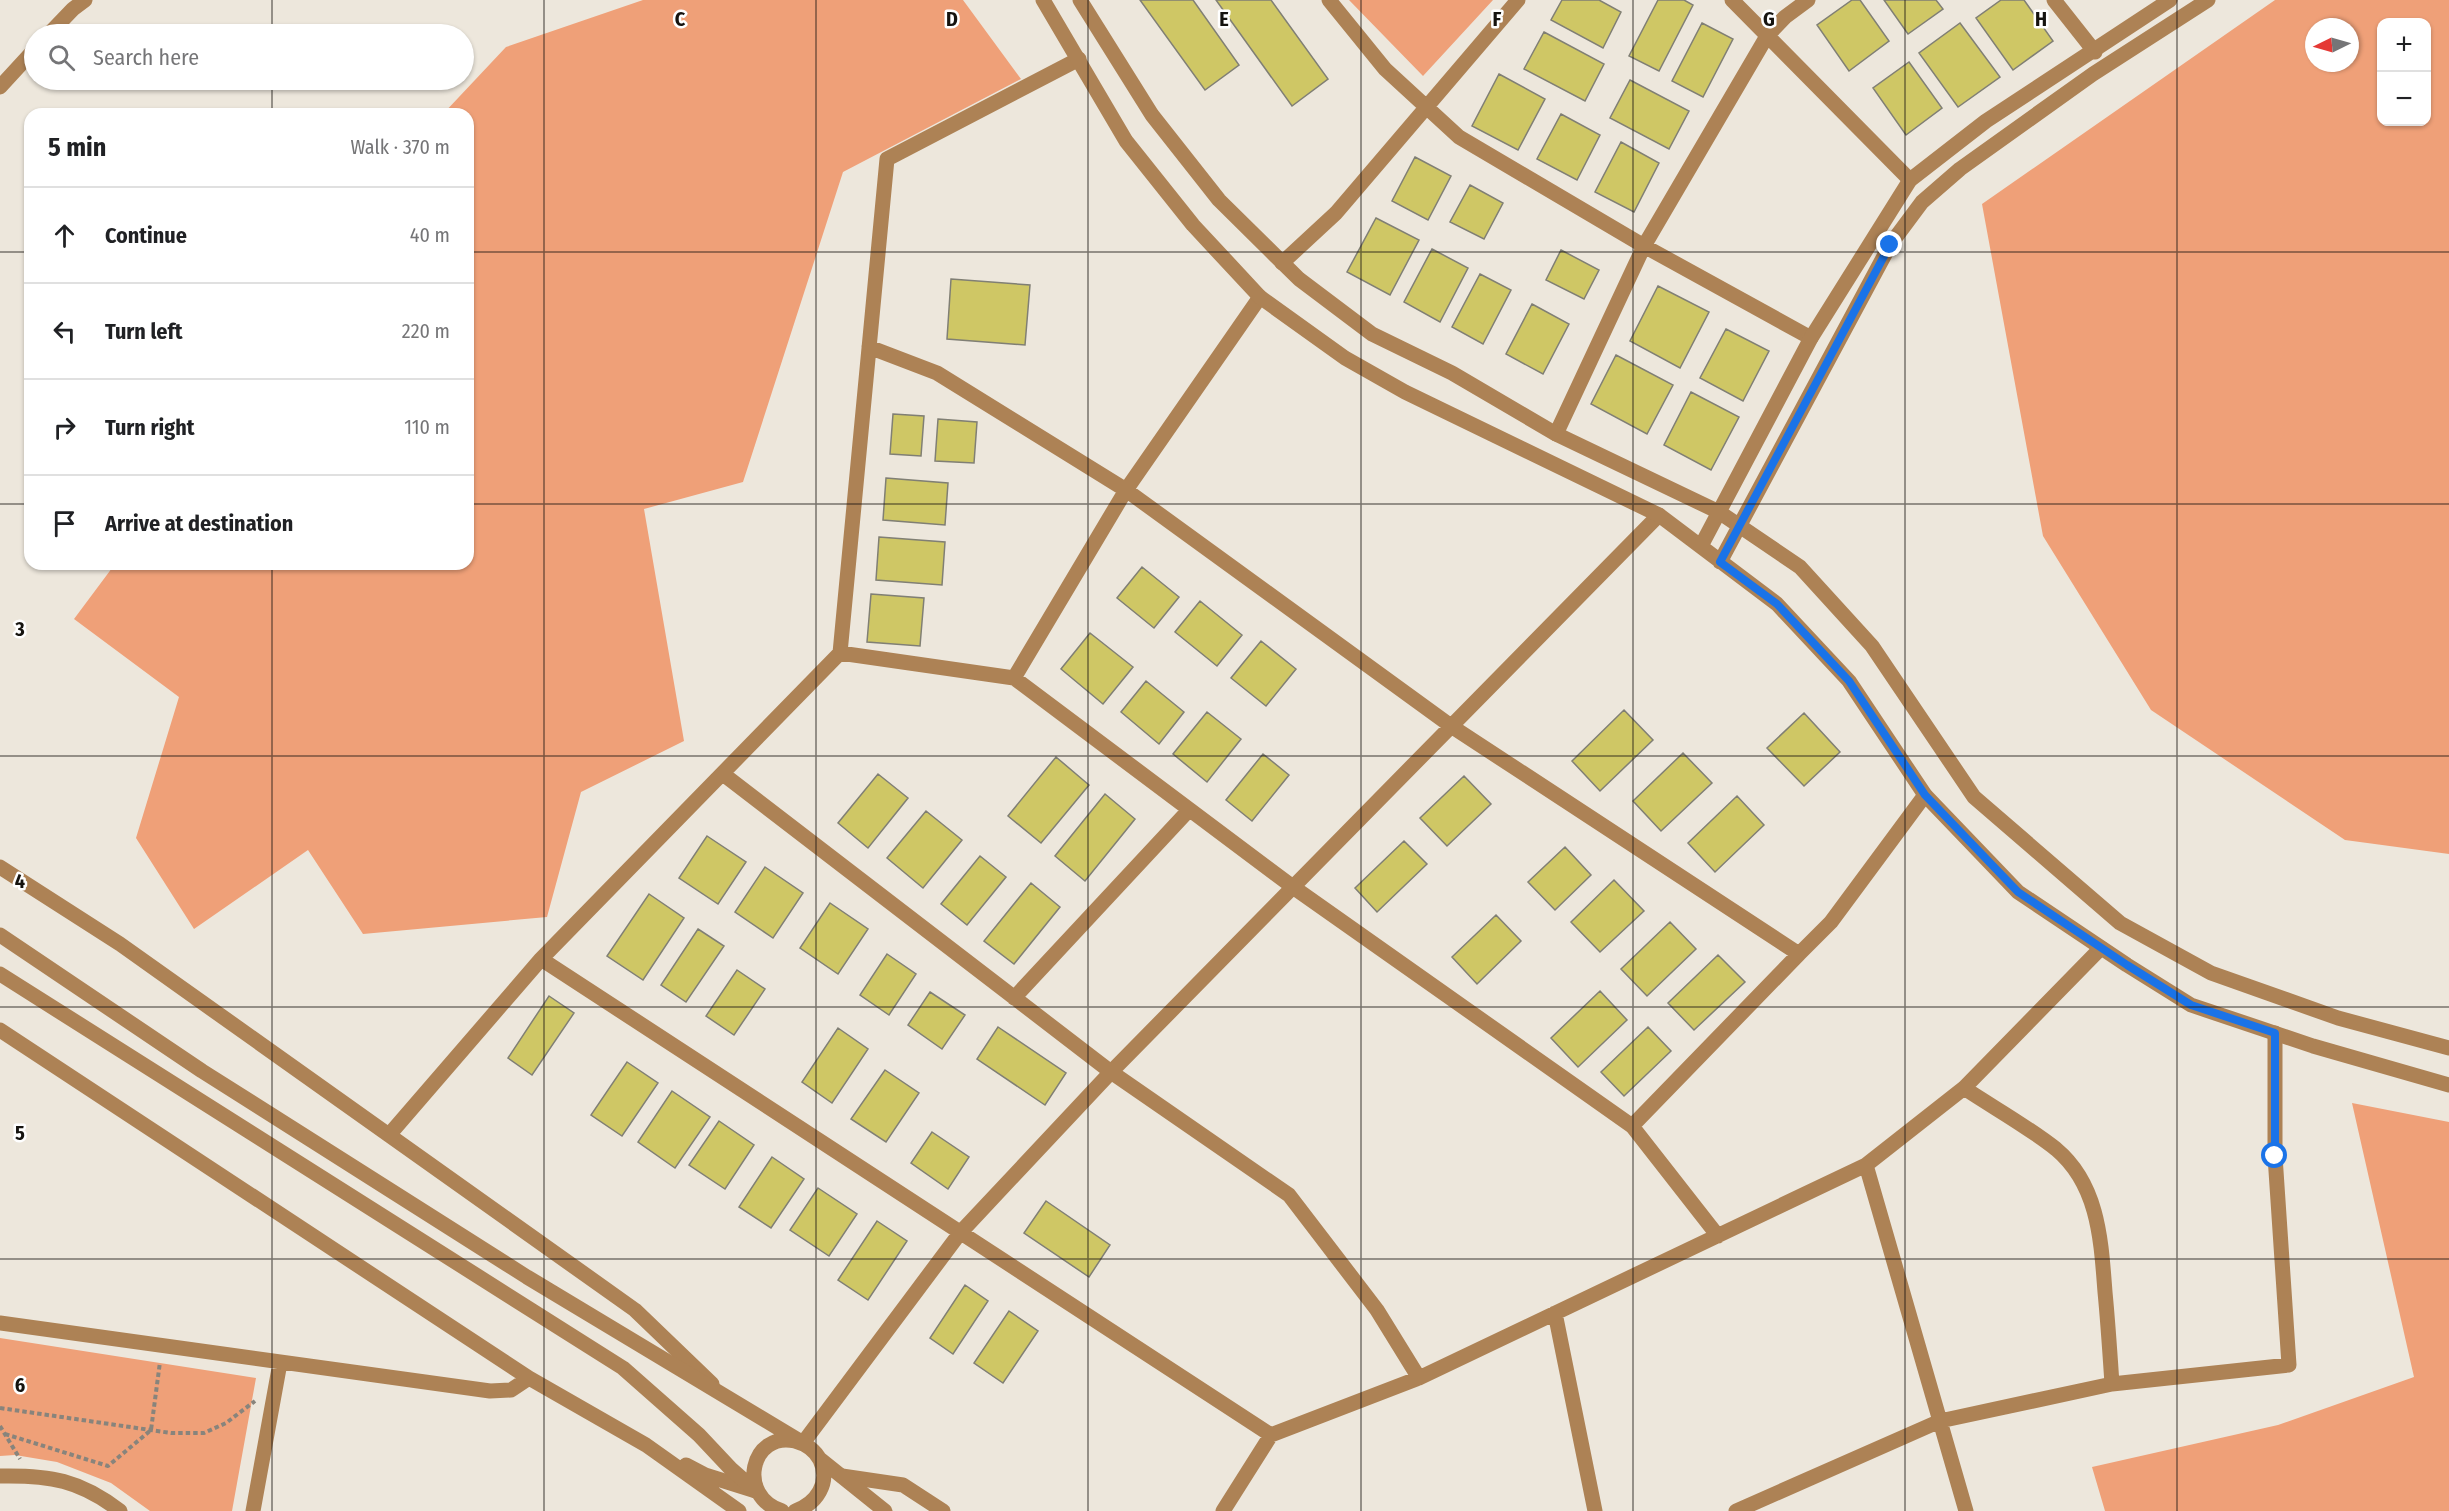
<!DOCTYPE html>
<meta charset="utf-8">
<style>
body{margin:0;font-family:"Fira Sans Condensed",sans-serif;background:#f6f6f6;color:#202124}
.controls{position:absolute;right:18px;top:18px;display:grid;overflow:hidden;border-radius:12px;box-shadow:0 2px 4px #0004}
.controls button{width:54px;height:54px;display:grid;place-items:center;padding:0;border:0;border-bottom:2px solid #e0e0e0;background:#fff;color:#202124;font:30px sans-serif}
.compass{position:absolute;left:2305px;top:18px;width:54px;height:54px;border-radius:50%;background:#fff;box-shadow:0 2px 4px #0004;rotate:265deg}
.stop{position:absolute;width:18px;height:18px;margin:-14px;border:4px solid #1a73e8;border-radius:50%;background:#fff}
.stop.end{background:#1a73e8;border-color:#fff;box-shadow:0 2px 6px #0008}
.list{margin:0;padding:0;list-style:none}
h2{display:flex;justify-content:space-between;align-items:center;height:78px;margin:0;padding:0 24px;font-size:26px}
h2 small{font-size:20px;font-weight:400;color:#757577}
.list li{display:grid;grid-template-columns:39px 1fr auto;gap:18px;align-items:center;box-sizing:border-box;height:96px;padding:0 24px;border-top:2px solid #e0e0e0}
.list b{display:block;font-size:22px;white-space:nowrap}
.list em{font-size:20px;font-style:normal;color:#757577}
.icon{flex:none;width:33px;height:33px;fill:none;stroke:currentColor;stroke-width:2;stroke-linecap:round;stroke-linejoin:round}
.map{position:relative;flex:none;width:2449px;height:1511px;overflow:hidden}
.search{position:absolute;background:#fff;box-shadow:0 2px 4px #0004;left:24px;top:24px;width:450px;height:66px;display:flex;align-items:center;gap:15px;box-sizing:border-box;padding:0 21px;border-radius:33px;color:#757577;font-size:22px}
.panel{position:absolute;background:#fff;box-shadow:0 2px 4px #0004;left:24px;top:108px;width:450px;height:462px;border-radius:18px}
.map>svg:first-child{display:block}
.green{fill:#efa078;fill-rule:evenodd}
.building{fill:#cfc765;stroke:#807f74;stroke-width:1.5}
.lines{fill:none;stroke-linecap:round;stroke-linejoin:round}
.path{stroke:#88847c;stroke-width:4;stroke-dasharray:4.5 3;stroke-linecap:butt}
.minor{stroke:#ad8255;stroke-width:15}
.tertiary{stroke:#ad8255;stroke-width:15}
.route{stroke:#1a73e8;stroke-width:8}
.grid{fill:none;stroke:#15130f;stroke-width:1.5;stroke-opacity:0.55}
.grid-label{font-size:20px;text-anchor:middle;font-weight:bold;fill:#15130f;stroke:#fff;stroke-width:5;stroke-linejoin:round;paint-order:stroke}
</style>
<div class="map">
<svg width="2449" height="1511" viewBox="0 0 2449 1511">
<rect width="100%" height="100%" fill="#ede7dc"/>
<path class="green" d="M643 0H963L1021 79 843 172 743 482 644 509 684 741 581 792 547 917 363 934 308 850 194 929 136 838 179 697 74 619 115 564H468V114H443L506 47Z
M1349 0H1493L1423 76Z
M2275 0H2449V854L2345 840 2151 710 2043 536 1982 204ZM2382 22H2426V122H2382ZM2314 27H2350V63H2314Z
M2352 1103 2449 1122V1511H2105L2092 1467 2278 1425 2414 1377Z
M0 1338 256 1378 232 1511H150L111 1483 57 1462 15 1455 0 1456Z"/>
<path class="building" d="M1140 0H1193L1239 65 1205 90Z
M1216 0H1271L1328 79 1292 106Z
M1562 0H1599L1621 12 1603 48 1551 20Z
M1658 0H1684L1693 5 1659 71 1629 56Z
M1852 0H1860L1889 41 1849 71 1817 25Z
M1884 0H1936L1943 9 1908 34Z
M2001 0H2024L2053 41 2013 70 1976 18Z
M1702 23 1733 39 1703 97 1672 81Z
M1960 23 2000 77 1958 107 1919 53Z
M1544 32 1604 64 1585 101 1524 69Z
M1909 62 1942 108 1906 135 1873 88Z
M1499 74 1545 99 1518 150 1472 126Z
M1630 80 1689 111 1669 149 1610 118Z
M1561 114 1600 135 1577 180 1537 159Z
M1621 142 1659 163 1634 212 1595 192Z
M1415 157 1451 176 1428 220 1392 201Z
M1470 185 1503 203 1484 239 1450 222Z
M1376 218 1419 240 1390 295 1347 272Z
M1432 249 1468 268 1440 322 1404 302Z
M1561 250 1599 270 1584 299 1546 280Z
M1480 274 1511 290 1483 344 1452 327Z
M951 279 1030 285 1025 345 947 339Z
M1658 286 1709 312 1680 368 1630 341Z
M1532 304 1569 324 1543 374 1506 354Z
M1726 329 1769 351 1743 401 1700 378Z
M1616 355 1673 385 1647 434 1591 404Z
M1691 392 1739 417 1711 470 1664 445Z
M893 414 924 416 921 456 890 454Z
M938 419 977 422 974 463 935 461Z
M886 478 948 483 945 525 883 520Z
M879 537 945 542 942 585 876 580Z
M1142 567 1179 597 1154 628 1117 598Z
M871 594 924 598 920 646 867 642Z
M1200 601 1242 635 1217 666 1175 632Z
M1090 633 1133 667 1103 704 1061 669Z
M1261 641 1296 669 1266 706 1231 678Z
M1146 681 1184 712 1159 744 1121 712Z
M1624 710 1653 740 1600 791 1572 761Z
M1207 712 1241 739 1207 782 1173 754Z
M1804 713 1840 752 1804 786 1767 748Z
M1683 753 1712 783 1661 831 1633 801Z
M1263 754 1289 775 1252 821 1226 800Z
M1056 757 1089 785 1041 843 1008 816Z
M878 774 908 798 868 848 838 823Z
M1464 776 1491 804 1447 846 1420 818Z
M1105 794 1135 819 1085 881 1055 856Z
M1737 796 1764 825 1715 872 1688 843Z
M926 811 962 840 923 888 887 858Z
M707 836 746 862 718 904 679 878Z
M1404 841 1427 864 1377 912 1355 888Z
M1565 847 1591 875 1555 910 1528 882Z
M980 856 1006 877 967 925 941 904Z
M765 867 803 893 773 938 735 912Z
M1614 880 1644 911 1600 952 1571 922Z
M1031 883 1060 907 1014 964 984 941Z
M649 894 684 918 643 980 607 956Z
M830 903 868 929 838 974 800 948Z
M1496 915 1521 941 1477 984 1452 957Z
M1670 922 1696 949 1647 996 1621 969Z
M698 929 724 946 686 1002 661 985Z
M887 954 916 974 889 1015 860 995Z
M1718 955 1745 982 1694 1030 1668 1003Z
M737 970 765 989 734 1035 706 1016Z
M1600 991 1627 1020 1578 1067 1551 1038Z
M930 992 965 1015 942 1049 908 1025Z
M549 996 574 1013 532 1075 508 1058Z
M998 1027 1066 1073 1045 1105 977 1059Z
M1648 1027 1671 1051 1624 1096 1601 1072Z
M838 1028 868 1049 832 1103 802 1082Z
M627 1062 658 1083 622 1136 591 1115Z
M885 1070 919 1093 886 1142 851 1119Z
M672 1091 710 1117 675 1168 638 1142Z
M719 1121 754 1145 725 1189 689 1165Z
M932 1132 969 1157 948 1189 911 1163Z
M772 1157 804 1179 771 1228 739 1207Z
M818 1188 857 1214 829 1256 790 1230Z
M1046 1201 1110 1245 1089 1277 1024 1233Z
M877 1221 907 1241 868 1300 838 1280Z
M965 1285 988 1301 953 1354 930 1338Z
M1009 1311 1038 1331 1003 1383 974 1363Z"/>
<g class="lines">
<path class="path" d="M0 1408 171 1433H204L226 1423 255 1401
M0 1426 20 1459
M5 1434 108 1466 151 1430 160 1362"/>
<path class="minor" d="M1329 0 1385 69 1459 137 1644 246 1811 338
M1732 0 1910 180
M2054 0 2095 52
M49 34 73 9 85 0
M0 87 34 50
M1282 263 1336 213 1518 0
M869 347 937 373 1126 490 1451 726 1799 954 1831 922 1925 795
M1556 434 1644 246 1767 36 1785 17 1808 0
M840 653 1014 678 1293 887 1632 1126 1718 1236
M1014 678 1126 490 1260 297
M723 774 1111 1072 1289 1195 1377 1310 1419 1378
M0 867 120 944 635 1310 712 1384
M541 959 1271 1435 1419 1378 1866 1165 1964 1088 2101 948
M1014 998 1189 810
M0 1030 529 1378 646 1445 739 1511
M1964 1088C1994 1108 2027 1126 2056 1149 2099 1185 2101 1241 2105 1292 2108 1323 2110 1354 2112 1384
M1632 1126 1799 954
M389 1135 541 959 840 653 887 159 1079 59
M1866 1165 1966 1511
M1555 1313 1595 1511
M0 1323 490 1391 511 1390 529 1378
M803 1443 960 1233 1111 1072 1659 515
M686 1465 705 1475 756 1491
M0 1476C50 1475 80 1480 120 1511
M842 1476 903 1485 943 1511
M253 1511 280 1363
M1223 1511 1271 1435
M1736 1511 1940 1421 2112 1384 2289 1365 2275 1156V1033"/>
<path class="tertiary" d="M1043 0 1126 141 1193 225 1260 297 1345 358 1405 392 1659 515 1777 604 1849 681 1925 795 2018 892 2127 965 2191 1005 2313 1046 2449 1085
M1080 0 1152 115 1219 200 1299 279 1372 334 1452 373 1556 434 1719 512 1800 567 1872 646 1974 797 2120 923 2211 973 2338 1018 2449 1048
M1701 546 1811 338 1910 180 1986 121 2170 0
M1720 562 1890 245 1922 202 1960 169 2093 74 2208 0
M0 935 202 1071 527 1277 803 1443
M0 974 623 1368 699 1435 731 1469 756 1491
M820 1459 885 1511
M782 1511C736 1496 751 1431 795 1441 806 1444 815 1450 820 1460 831 1483 816 1504 795 1511"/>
</g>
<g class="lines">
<path class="route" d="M1890 245 1720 562 1777 604 1849 681 1925 795 2018 892 2127 965 2191 1005 2275 1033V1156"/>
</g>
<path class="grid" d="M272 0V34M544 0V1511M816 0V1511M1088 0V1511M1361 0V1511M1633 0V1511M1905 0V1511M2177 0V1511M272 80V114M0 252H30M468 252H2449M0 504H30M468 504H2449M272 564V1511M0 756H2449M0 1007H2449M0 1259H2449"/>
<g class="grid-label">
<text x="680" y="26">C</text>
<text x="952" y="26">D</text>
<text x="1224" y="26">E</text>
<text x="1497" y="26">F</text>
<text x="1769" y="26">G</text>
<text x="2041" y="26">H</text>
<text x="20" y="636">3</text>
<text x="20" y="888">4</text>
<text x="20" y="1140">5</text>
<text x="20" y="1392">6</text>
</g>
</svg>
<div class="controls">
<button>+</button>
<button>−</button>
</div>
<svg class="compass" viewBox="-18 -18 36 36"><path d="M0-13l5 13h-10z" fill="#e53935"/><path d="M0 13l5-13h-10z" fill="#757577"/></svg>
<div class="stop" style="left:2275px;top:1156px"></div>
<div class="stop end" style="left:1890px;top:245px"></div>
<div class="search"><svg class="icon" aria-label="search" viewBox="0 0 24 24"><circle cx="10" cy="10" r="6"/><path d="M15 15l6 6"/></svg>Search here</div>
<section class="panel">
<h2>5 min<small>Walk · 370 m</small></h2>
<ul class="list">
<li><svg class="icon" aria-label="ahead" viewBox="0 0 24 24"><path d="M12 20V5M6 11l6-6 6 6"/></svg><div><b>Continue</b></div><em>40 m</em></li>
<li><svg class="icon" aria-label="left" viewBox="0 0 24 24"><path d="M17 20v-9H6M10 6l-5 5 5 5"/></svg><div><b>Turn left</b></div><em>220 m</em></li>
<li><svg class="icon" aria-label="right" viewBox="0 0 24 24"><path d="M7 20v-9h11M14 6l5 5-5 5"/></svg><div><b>Turn right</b></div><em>110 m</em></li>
<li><svg class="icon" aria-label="arrive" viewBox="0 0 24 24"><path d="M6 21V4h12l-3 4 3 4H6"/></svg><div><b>Arrive at destination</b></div></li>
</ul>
</section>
</div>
